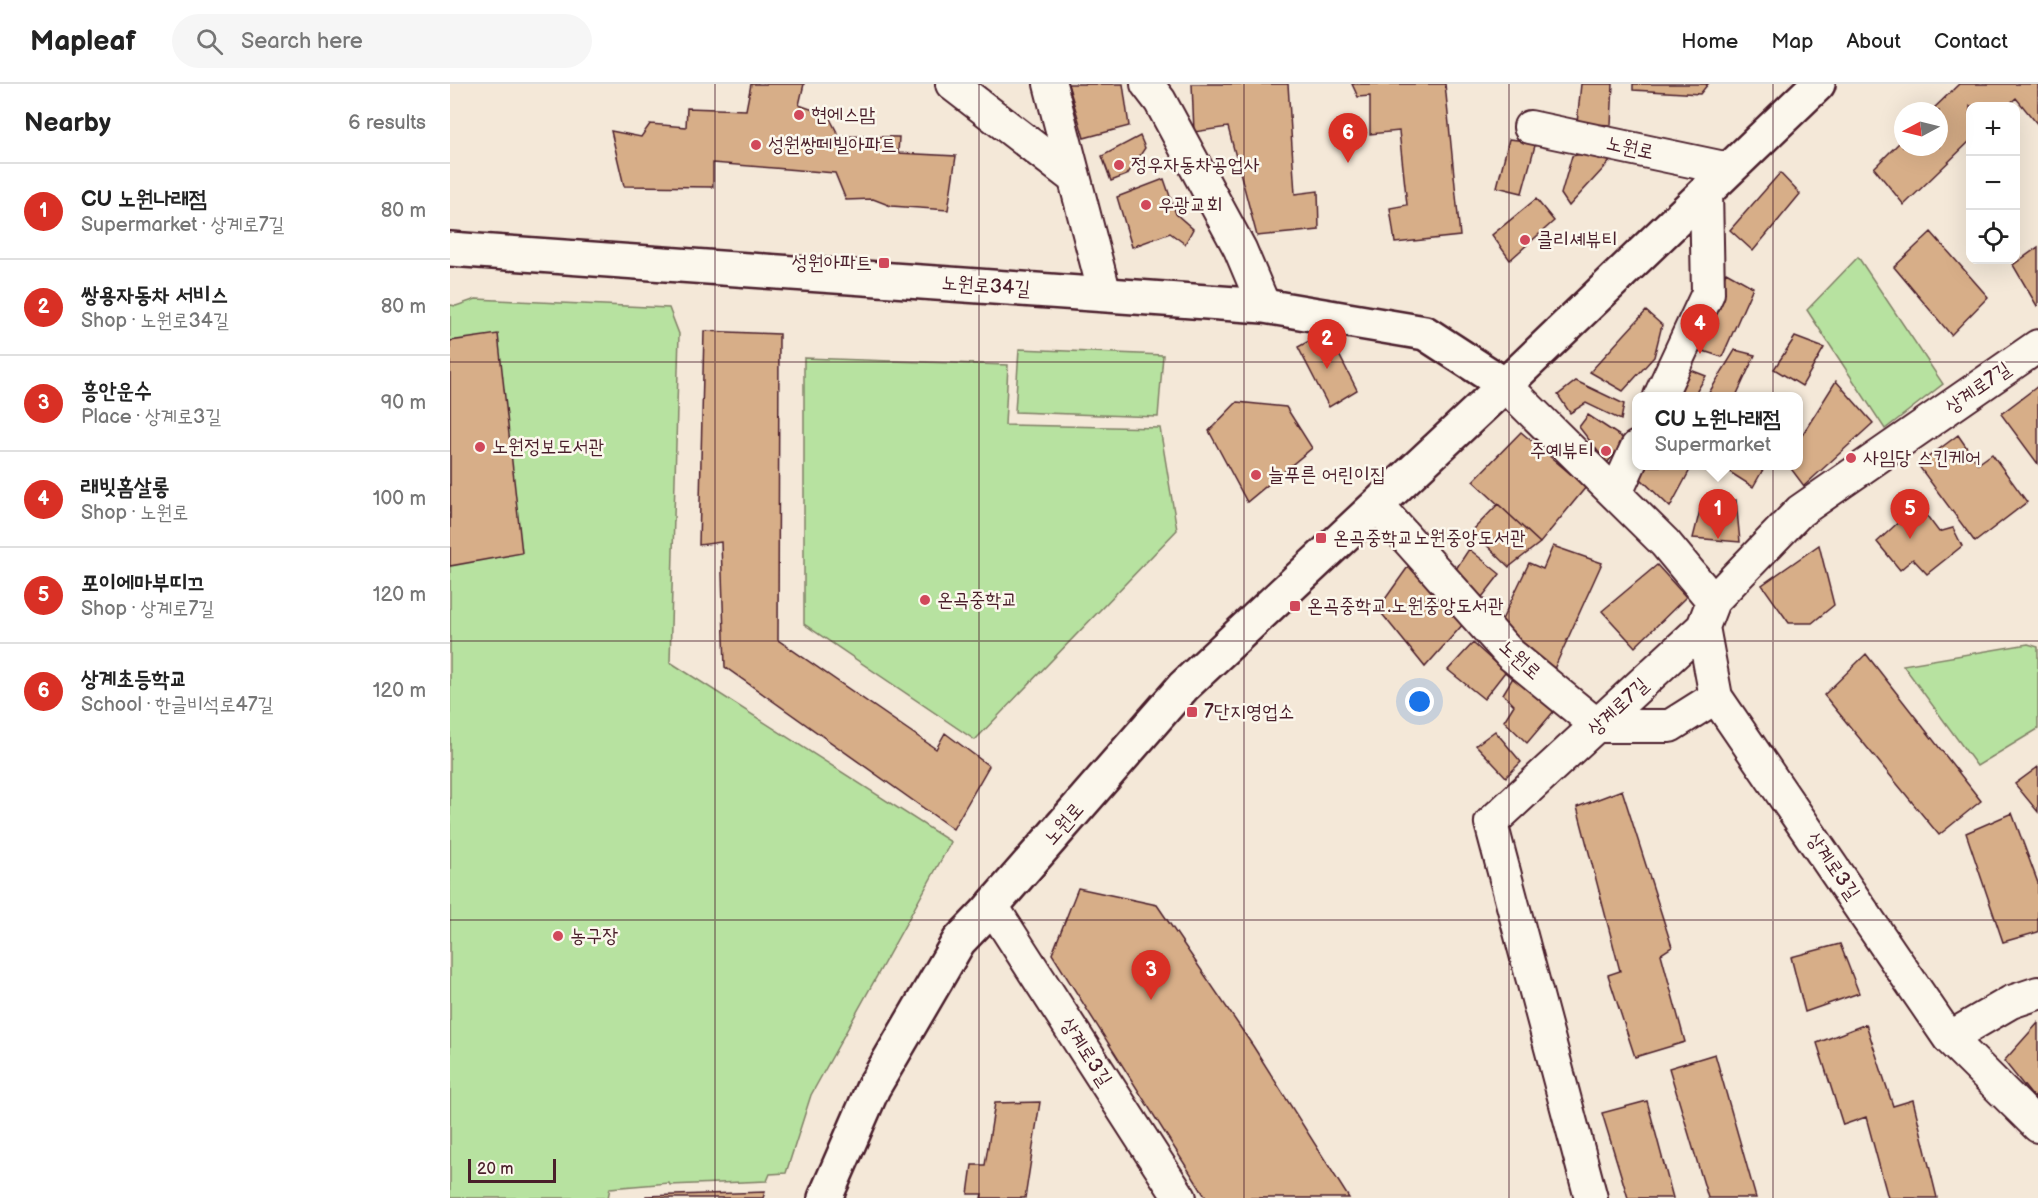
<!DOCTYPE html>
<meta charset="utf-8">
<style>
body{margin:0;font-family:"Balsamiq Sans","Poor Story",sans-serif;background:#f6f6f6;color:#222}
.controls{position:absolute;right:18px;top:18px;display:grid;overflow:hidden;border-radius:12px;box-shadow:0 6px 24px #0002}
.controls button{width:54px;height:54px;display:grid;place-items:center;padding:0;border:0;border-bottom:2px solid #e0e0e0;background:#fff;color:#222;font:30px sans-serif}
.compass{position:absolute;left:1444px;top:18px;width:54px;height:54px;border-radius:50%;background:#fff;box-shadow:0 6px 24px #0002;rotate:263deg}
.scale{position:absolute;left:18px;bottom:15px;width:88px;box-sizing:border-box;padding-left:6px;border:3px solid #4a1f2b;border-top:0;font-size:16px;line-height:21px;white-space:nowrap;color:#4a1f2b;-webkit-text-stroke:4px #fbf7ec;paint-order:stroke}
.you{position:absolute;left:970px;top:618px;width:21px;height:21px;margin:-15px;border:4px solid #fff;border-radius:50%;background:#1a73e8;box-shadow:0 0 0 9px #1a73e833}
.badge{display:grid;place-items:center;width:39px;height:39px;border-radius:50%;background:#d93025;color:#fff;font-size:20px;font-weight:700}
.pin{position:absolute;translate:-50% -50px;filter:drop-shadow(0 2px 3px #0008)}
.pin::after{content:'';position:absolute;top:32px;width:21px;height:18px;background:inherit;clip-path:polygon(0 0,100% 0,50% 100%)}
.popup{position:absolute;left:1182px;top:308px;width:171px;height:78px;box-sizing:border-box;display:grid;place-content:center;border-radius:12px;background:#fff;filter:drop-shadow(0 2px 4px #0005);font-size:20px;white-space:nowrap;color:#767676}
.popup b{font-size:22px;color:#222}
.popup::after{content:'';position:absolute;left:50%;top:100%;margin-left:-12px;border:12px solid transparent;border-top-color:#fff}
.list{margin:0;padding:0;list-style:none}
h2{display:flex;justify-content:space-between;align-items:center;height:78px;margin:0;padding:0 24px;font-size:26px}
h2 small{font-size:20px;font-weight:400;color:#767676}
.list li{display:grid;grid-template-columns:39px 1fr auto;gap:18px;align-items:center;box-sizing:border-box;height:96px;padding:0 24px;border-top:2px solid #e0e0e0}
.list b{display:block;font-size:22px;white-space:nowrap}
.list p{margin:0;font-size:20px;white-space:nowrap;color:#767676}
.list em{font-size:20px;font-style:normal;color:#767676}
.icon{flex:none;width:33px;height:33px;fill:none;stroke:currentColor;stroke-width:2;stroke-linecap:round;stroke-linejoin:round}
.map{position:relative;flex:none;width:1588px;height:1114px;overflow:hidden}
header{display:flex;align-items:center;gap:36px;box-sizing:border-box;height:84px;padding:0 30px;background:#fff;border-bottom:2px solid #e0e0e0}
header strong{font-size:28px}
nav{display:flex;gap:33px;margin-inline-start:auto;font-size:21px}
.search{width:420px;height:54px;background:#f6f6f6;display:flex;align-items:center;gap:15px;box-sizing:border-box;padding:0 21px;border-radius:33px;color:#767676;font-size:22px}
main{display:flex}
aside{flex:1;background:#fff}
.map>svg:first-child{display:block}
.green{fill:#b7e2a0;stroke:#808066;stroke-width:1.5}
.building{fill:#d7ae88;stroke:#4a1f2b;stroke-width:1.5}
.lines{fill:none;stroke-linecap:round;stroke-linejoin:round}
.street-casing{stroke:#4a1f2b;stroke-width:36}
.secondary-casing{stroke:#4a1f2b;stroke-width:38}
.street{stroke:#fbf7ec;stroke-width:32}
.secondary{stroke:#fbf7ec;stroke-width:33}
.grid{fill:none;stroke:#4a1f2b;stroke-width:1.5;stroke-opacity:0.55}
.poi-dot{fill:#d1495b;stroke:#fbf7ec;stroke-width:2}
.labels{text-anchor:middle;dominant-baseline:central;stroke-width:5;stroke-linejoin:round;paint-order:stroke}
.poi-label{font-size:20px;fill:#4a1f2b;stroke:#fbf7ec;text-anchor:start}
.street-label{font-size:20px;fill:#4a1f2b;stroke:#fbf7ec}
</style>
<header>
<strong>Mapleaf</strong>
<div class="search"><svg class="icon" aria-label="search" viewBox="0 0 24 24"><circle cx="10" cy="10" r="6"/><path d="M15 15l6 6"/></svg>Search here</div>
<nav><a>Home</a><a>Map</a><a>About</a><a>Contact</a></nav>
</header>
<main>
<aside>
<h2>Nearby<small>6 results</small></h2>
<ul class="list">
<li><span class="badge">1</span><div><b>CU 노원나래점</b><p>Supermarket · 상계로7길</p></div><em>80 m</em></li>
<li><span class="badge">2</span><div><b>쌍용자동차 서비스</b><p>Shop · 노원로34길</p></div><em>80 m</em></li>
<li><span class="badge">3</span><div><b>흥안운수</b><p>Place · 상계로3길</p></div><em>90 m</em></li>
<li><span class="badge">4</span><div><b>래빗홈살롱</b><p>Shop · 노원로</p></div><em>100 m</em></li>
<li><span class="badge">5</span><div><b>포이에마부띠끄</b><p>Shop · 상계로7길</p></div><em>120 m</em></li>
<li><span class="badge">6</span><div><b>상계초등학교</b><p>School · 한글비석로47길</p></div><em>120 m</em></li>
</ul>
</aside>
<div class="map">
<svg width="1588" height="1114" viewBox="0 0 1588 1114">
<rect width="100%" height="100%" fill="#f4e8d8"/>
<filter id="ink" filterUnits="userSpaceOnUse"><feTurbulence type="fractalNoise" baseFrequency=".0167" numOctaves="2"/><feDisplacementMap in="SourceGraphic" scale="12" xChannelSelector="R" yChannelSelector="G"/><feConvolveMatrix kernelMatrix="1 2 1 2 8 2 1 2 1" color-interpolation-filters="sRGB"/></filter>
<g filter="url(#ink)">
<path class="green" d="M1408 173 1493 300 1435 345 1357 226Z
M26 215 219 224 229 250 220 578 501 758 361 1011 336 1089 320 1090 317 1097 220 1101 219 1099 160 1104 158 1114H0V221L6 222Z
M569 265 713 271 708 333 565 328Z
M354 274 558 281 555 341 710 344 727 446 525 656 354 540Z
M1578 560 1588 563V645L1527 682 1453 581Z"/>
<path class="building" d="M301 0H354L349 21 378 31 389 52 449 53 448 69 506 72 498 126 441 122 423 115 396 116 385 89 263 79V103L174 102 161 47 191 53 200 40 236 43 237 24 296 26Z
M618 0H673L679 42 634 54Z
M742 0H838L845 110 868 107 869 146 807 152 778 43 744 48Z
M902 0H995L1010 152 945 159 940 124 957 121 949 47 920 50V12L908 13Z
M1131 0H1163L1161 41 1127 39Z
M1183 0H1258L1250 10 1183 6Z
M1509 0H1588V41L1566 14 1557 22H1520V57L1454 121 1424 84 1453 55V63H1489V27H1481Z
M690 52 695 64 677 91 661 97 652 72Z
M1059 55 1086 58 1072 109 1047 103Z
M1151 66 1164 73 1119 122 1111 110 1122 72Z
M1330 89 1350 110 1303 167 1280 146Z
M714 95 726 130 743 145 735 160 720 149 682 163 667 113Z
M1086 115 1104 137 1060 176 1042 151Z
M1481 148 1538 213 1501 251 1444 183Z
M1588 163V221L1587 222 1563 181Z
M1276 188 1303 203 1272 273 1247 265Z
M1196 227 1212 241 1204 273 1173 307 1140 288Z
M254 247 329 250 328 556 486 665 495 649 539 682 503 745 275 583 271 458 249 461Z
M877 247 907 306 879 323 848 263Z
M48 250 72 469 0 482V257Z
M1345 253 1374 264 1352 302 1324 285Z
M1285 266 1305 271 1286 312H1257Z
M1238 285 1256 292 1244 312H1223Z
M1126 297 1174 320 1171 336 1136 319 1120 329 1108 311Z
M1386 297 1423 339 1354 402 1339 382H1349V356Z
M1588 302V380L1551 330Z
M787 318 836 323 862 364 797 418 759 347Z
M1138 331 1176 356 1157 379 1129 343Z
M1071 348 1136 403 1090 459 1023 397Z
M1508 351 1528 380 1542 370 1577 418 1525 458 1468 381Z
M1197 382H1238L1241 384 1220 423 1190 394Z
M1278 382H1315L1303 403 1275 385Z
M1286 416 1290 458 1243 454 1250 426Z
M1048 420 1090 459 1059 483 1022 447Z
M1468 420 1489 448 1503 444 1512 462 1477 490 1463 475 1450 486 1427 458Z
M1369 461 1384 521 1362 539H1339L1312 501Z
M1103 462 1152 479 1104 585 1082 571 1050 540 1079 479 1093 485Z
M1019 465 1050 490 1029 517 1002 491Z
M960 480 1015 538 975 583 928 525Z
M1207 481 1236 513 1185 563 1152 527Z
M1023 559 1055 588 1034 615 998 586Z
M1416 570 1531 717 1489 751 1374 611Z
M1067 587 1110 620 1077 659 1054 637 1064 621 1053 610Z
M1045 647 1071 678 1056 693 1026 661Z
M1588 683V728L1565 700Z
M1172 706 1222 863 1211 870 1235 958 1185 973 1158 891 1170 887 1127 723Z
M1562 729 1588 799V848L1553 858 1516 749Z
M628 804 707 821 803 962 899 1114H756L602 870Z
M1390 860 1409 909 1355 928 1341 873Z
M1588 939V1009L1584 1014 1554 977Z
M1416 940 1443 1022 1463 1016 1487 1114H1438L1416 1033 1393 1041 1367 959Z
M1265 970 1306 1114H1258L1219 984Z
M1197 1017 1223 1114H1178L1152 1029Z
M590 1018 575 1114H531L532 1110H518L522 1081H535L545 1019Z
M315 1108 313 1114H196V1112Z"/>
<g class="lines">
<defs>
<path id="street" d="M502 0 624 94
M600 0 655 211
M697 0 710 17 790 165 814 222
M1080 43 1279 85
M1055 301 1215 459 1263 517
M1210 312 1258 209 1256 107
M1166 409 1187 363
M927 421 1060 570 1148 642H1220L1266 613 1499 954 1588 1042
M1253 543 1266 613
M542 822 730 1114
M1499 954 1561 918 1588 909
M1141 1114 1041 739 1253 543 1263 517 1350 427 1588 262"/>
<path id="secondary" d="M0 165 814 222 975 249 1055 301
M375 1114 423 1004 509 857 535 830 733 603 1055 301 1368 0"/>
</defs>
<use href="#street" class="street-casing"/>
<use href="#secondary" class="secondary-casing"/>
<use href="#street" class="street"/>
<use href="#secondary" class="secondary"/>
</g>
</g>
<path class="grid" d="M265 0V1114M529 0V1114M794 0V1114M1059 0V1114M1323 0V1114M0 278H1588M0 557H1588M0 836H1588"/>
<g class="poi-dot">
<circle cx="349" cy="31" r="6"/>
<circle cx="306" cy="61" r="6"/>
<circle cx="669" cy="81" r="6"/>
<circle cx="696" cy="121" r="6"/>
<circle cx="1075" cy="156" r="6"/>
<rect x="428" y="173" width="12" height="12" rx="3"/>
<circle cx="30" cy="363" r="6"/>
<circle cx="1156" cy="367" r="6"/>
<circle cx="1401" cy="374" r="6"/>
<circle cx="806" cy="391" r="6"/>
<rect x="865" y="448" width="12" height="12" rx="3"/>
<circle cx="475" cy="516" r="6"/>
<rect x="839" y="516" width="12" height="12" rx="3"/>
<rect x="736" y="622" width="12" height="12" rx="3"/>
<circle cx="108" cy="852" r="6"/>
</g>
<g class="labels">
<g class="poi-label">
<text x="361" y="31">현에스맘</text>
<text x="318" y="61">성원쌍떼빌아파트</text>
<text x="681" y="81">정우자동차공업사</text>
<text x="708" y="121">우광교회</text>
<text x="1087" y="156">클리셰뷰티</text>
<text x="422" y="179" text-anchor="end">성원아파트</text>
<text x="42" y="363">노원정보도서관</text>
<text x="1144" y="367" text-anchor="end">주예뷰티</text>
<text x="1413" y="374">사임당 스킨케어</text>
<text x="818" y="391">늘푸른 어린이집</text>
<text x="883" y="454">온곡중학교노원중앙도서관</text>
<text x="487" y="516">온곡중학교</text>
<text x="857" y="522">온곡중학교.노원중앙도서관</text>
<text x="754" y="628">7단지영업소</text>
<text x="120" y="852">농구장</text>
</g>
<g class="street-label">
<text transform="translate(1180 64) rotate(12)">노원로</text>
<text transform="translate(536 202) rotate(4)">노원로34길</text>
<text transform="translate(1528 304) rotate(-35)">상계로7길</text>
<text transform="translate(1070 576) rotate(42)">노원로</text>
<text transform="translate(1168 623) rotate(-43)">상계로7길</text>
<text transform="translate(614 740) rotate(-49)">노원로</text>
<text transform="translate(1383 782) rotate(55)">상계로3길</text>
<text transform="translate(636 968) rotate(57)">상계로3길</text>
</g>
</g>
</svg>
<div class="controls">
<button>+</button>
<button>−</button>
<button><svg class="icon" aria-label="locate" viewBox="0 0 24 24"><circle cx="12" cy="12" r="6"/><path d="M12 2v4M12 18v4M2 12h4M18 12h4"/></svg></button>
</div>
<svg class="compass" viewBox="-18 -18 36 36"><path d="M0-13l5 13h-10z" fill="#e53935"/><path d="M0 13l5-13h-10z" fill="#767676"/></svg>
<div class="scale">20 m</div>
<div class="you"></div>
<div class="pin badge" style="left:1268px;top:455px">1</div>
<div class="popup"><b>CU 노원나래점</b>Supermarket</div>
<div class="pin badge" style="left:877px;top:285px">2</div>
<div class="pin badge" style="left:701px;top:916px">3</div>
<div class="pin badge" style="left:1250px;top:270px">4</div>
<div class="pin badge" style="left:1460px;top:455px">5</div>
<div class="pin badge" style="left:898px;top:79px">6</div>
</div>
</main>
